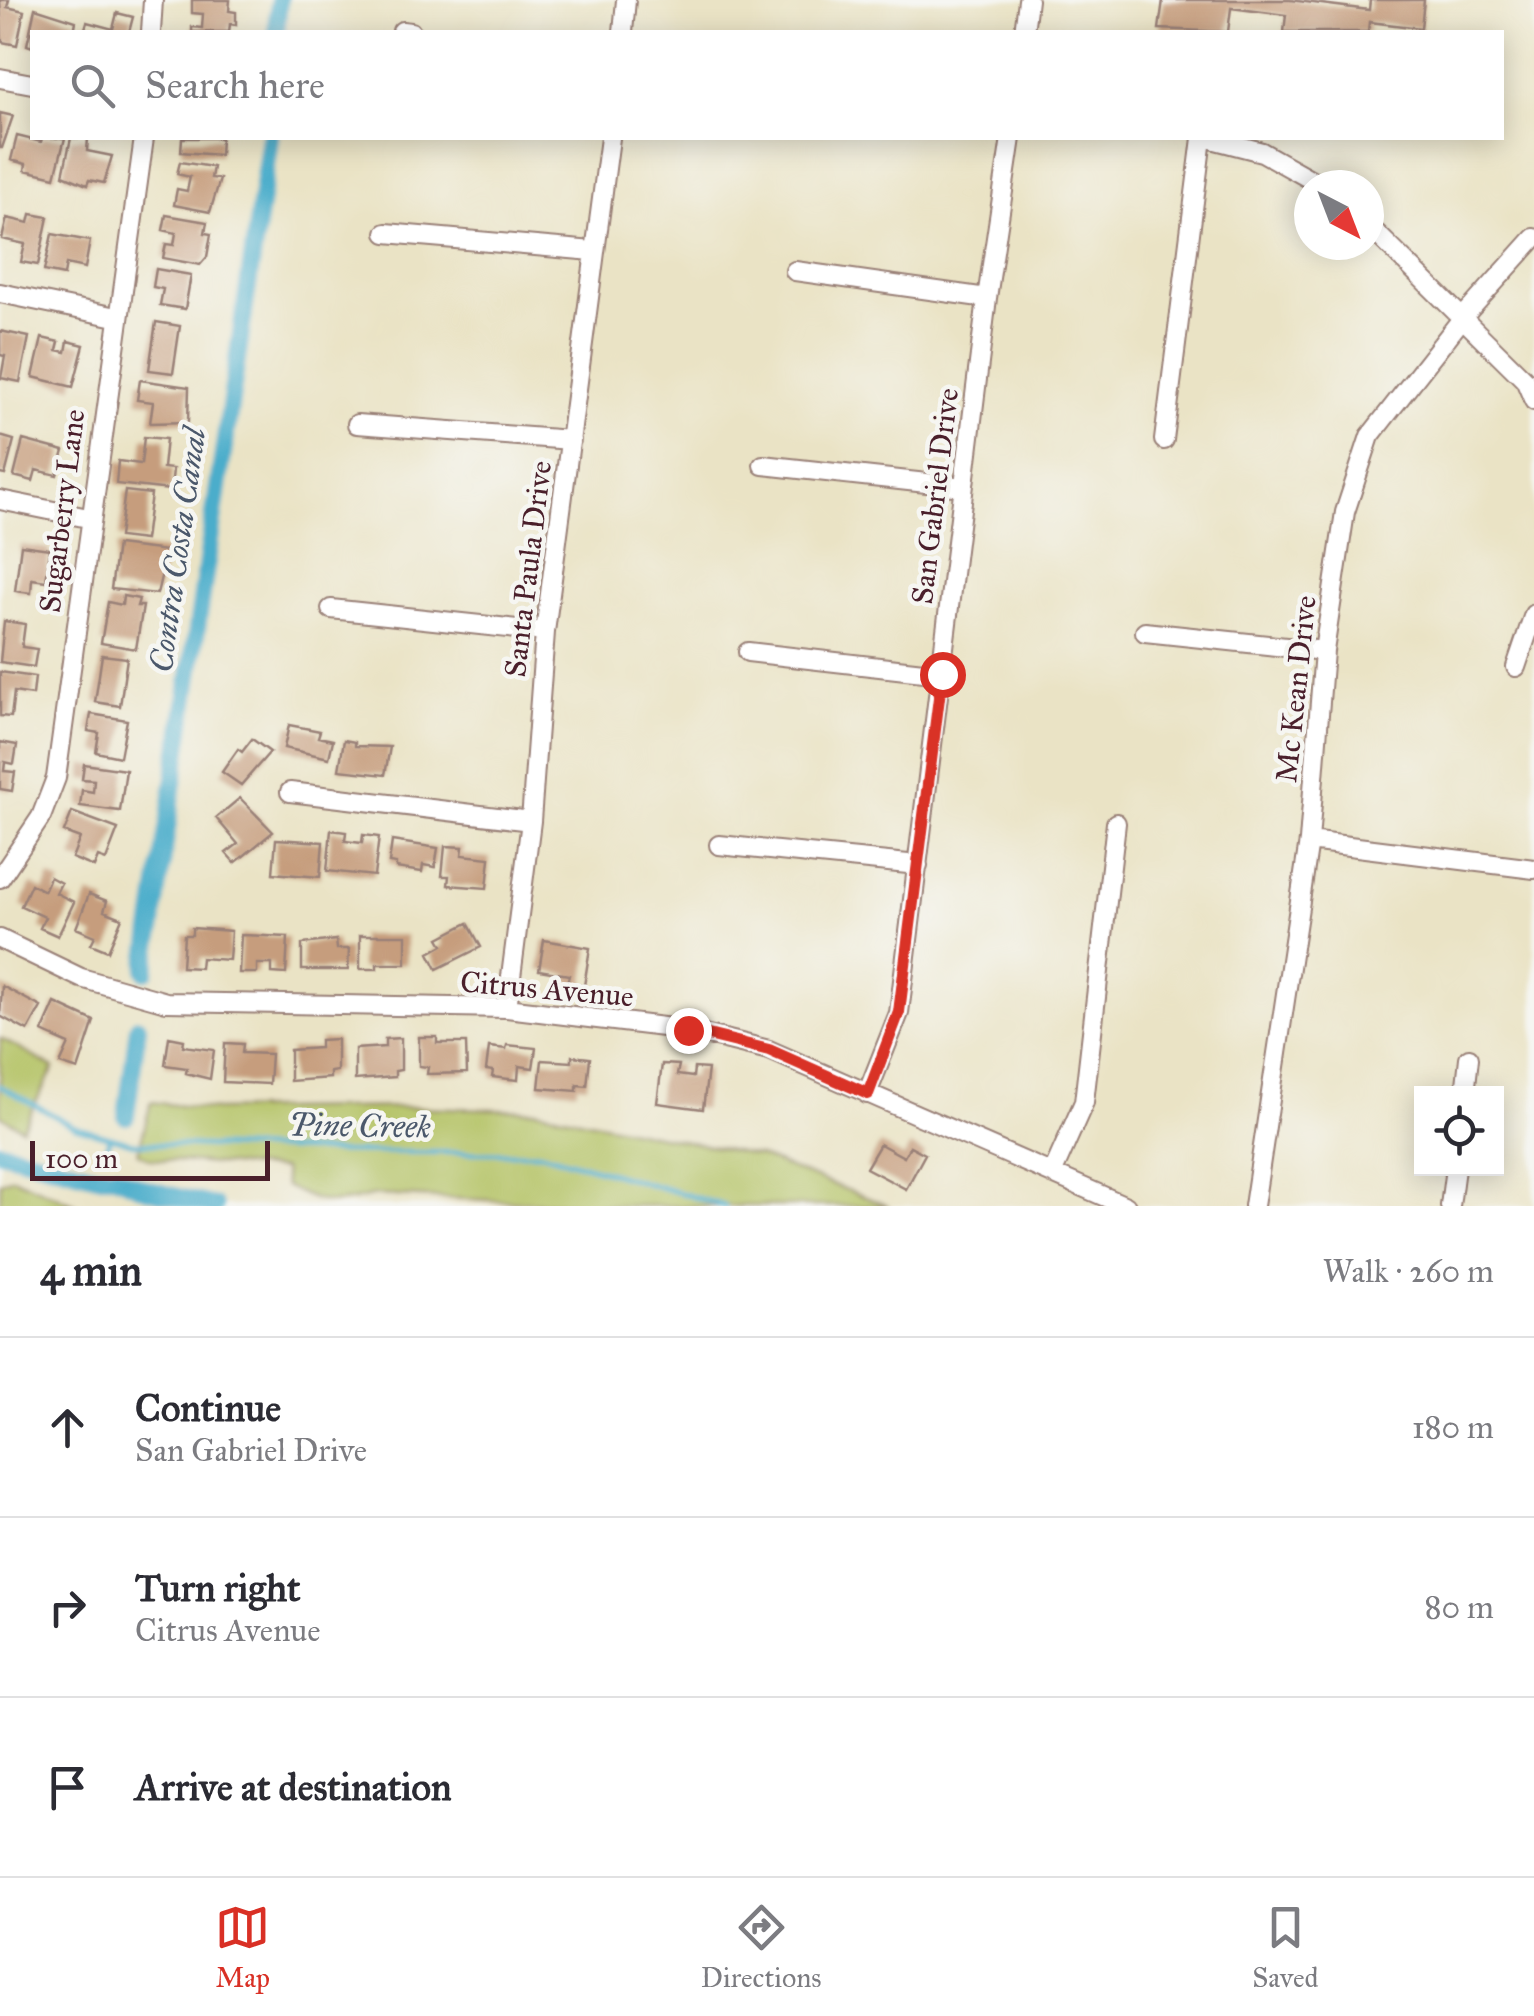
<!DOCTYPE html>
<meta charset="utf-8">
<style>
body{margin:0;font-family:"IM FELL Great Primer",serif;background:#f7f7f7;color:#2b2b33}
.controls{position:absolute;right:30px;bottom:30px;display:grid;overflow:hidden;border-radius:0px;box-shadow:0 5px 25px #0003}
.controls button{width:90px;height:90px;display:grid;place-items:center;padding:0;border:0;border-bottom:2px solid #e1e1e2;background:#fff;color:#2b2b33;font:50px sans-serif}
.compass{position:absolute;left:1294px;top:170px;width:90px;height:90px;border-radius:50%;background:#fff;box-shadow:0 5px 25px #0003;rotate:138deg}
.scale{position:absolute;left:30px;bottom:25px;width:240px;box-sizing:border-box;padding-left:10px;border:5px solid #4a1f2b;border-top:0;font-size:28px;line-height:35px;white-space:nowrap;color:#4a1f2b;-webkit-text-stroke:8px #f6f6f2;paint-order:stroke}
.stop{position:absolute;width:30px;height:30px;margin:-22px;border:8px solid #d93025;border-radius:50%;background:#fff}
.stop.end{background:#d93025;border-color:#fff;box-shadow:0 2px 10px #0008}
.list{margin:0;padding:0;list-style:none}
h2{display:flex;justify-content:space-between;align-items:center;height:130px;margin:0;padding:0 40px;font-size:42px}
h2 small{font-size:32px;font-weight:400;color:#7c7c81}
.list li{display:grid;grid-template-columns:65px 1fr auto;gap:30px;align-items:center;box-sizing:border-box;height:180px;padding:0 40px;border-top:2px solid #e1e1e2}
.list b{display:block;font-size:38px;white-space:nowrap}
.list p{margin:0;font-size:32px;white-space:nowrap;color:#7c7c81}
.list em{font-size:32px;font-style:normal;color:#7c7c81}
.icon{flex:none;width:55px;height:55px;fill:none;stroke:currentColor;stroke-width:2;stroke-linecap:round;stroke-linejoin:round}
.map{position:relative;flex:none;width:1534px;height:1206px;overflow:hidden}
.search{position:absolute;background:#fff;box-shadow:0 5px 25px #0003;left:30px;right:30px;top:30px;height:110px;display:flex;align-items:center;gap:25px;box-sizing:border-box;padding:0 35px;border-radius:0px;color:#7c7c81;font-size:38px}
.sheet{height:670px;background:#fff}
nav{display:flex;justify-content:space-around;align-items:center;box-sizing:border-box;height:140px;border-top:2px solid #e1e1e2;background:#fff;font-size:28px;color:#7c7c81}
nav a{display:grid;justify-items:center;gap:5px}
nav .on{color:#d93025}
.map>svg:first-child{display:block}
.green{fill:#b4c265;stroke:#7f7048;stroke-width:2.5}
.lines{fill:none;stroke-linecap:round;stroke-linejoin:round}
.stream{stroke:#4cadcb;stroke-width:5}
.canal{stroke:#4cadcb;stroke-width:18}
.building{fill:#c69d7d}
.street-casing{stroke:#9a8178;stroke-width:22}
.street{stroke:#fff;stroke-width:18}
.route{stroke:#d93025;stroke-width:12}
.labels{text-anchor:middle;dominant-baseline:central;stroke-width:9;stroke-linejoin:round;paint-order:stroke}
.street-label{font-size:30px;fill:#4a1f2b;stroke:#f6f6f2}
.water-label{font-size:32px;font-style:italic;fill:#4b586b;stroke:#f6f6f2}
</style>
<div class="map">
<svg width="1534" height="1206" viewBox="0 0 1534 1206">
<rect width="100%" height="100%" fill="#f6f6f2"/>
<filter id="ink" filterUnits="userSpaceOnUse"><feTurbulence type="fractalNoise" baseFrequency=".01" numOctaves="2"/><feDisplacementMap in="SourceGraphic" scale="20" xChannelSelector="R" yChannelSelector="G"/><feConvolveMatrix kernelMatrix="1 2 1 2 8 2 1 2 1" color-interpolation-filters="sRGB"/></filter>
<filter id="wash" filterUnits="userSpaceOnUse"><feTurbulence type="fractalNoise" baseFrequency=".0048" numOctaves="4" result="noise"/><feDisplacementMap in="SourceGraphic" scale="40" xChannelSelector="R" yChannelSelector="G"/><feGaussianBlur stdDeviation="2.25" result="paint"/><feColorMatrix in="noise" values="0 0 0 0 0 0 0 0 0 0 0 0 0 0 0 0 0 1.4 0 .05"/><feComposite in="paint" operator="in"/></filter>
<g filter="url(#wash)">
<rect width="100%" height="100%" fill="#eae3c5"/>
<path class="green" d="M0 1038 54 1068 22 1128 0 1115Z
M151 1102 215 1110 407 1107 536 1110 758 1156 889 1206H622L375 1195C332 1206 324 1206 285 1186L283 1169 150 1159 138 1153Z
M12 1177 75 1204V1206H0V1182Z"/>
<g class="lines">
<path class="stream" d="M0 1086 75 1127 132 1143 336 1152 542 1153 725 1206
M105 1150 110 1137"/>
<path class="canal" d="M276 32 279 0
M146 971 270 138
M126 1116 138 1027
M0 1151 97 1176H115L146 1189 214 1206"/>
</g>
<g id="blocks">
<path class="building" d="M0 0H9L7 7 24 11 17 45 2 42Z
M192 0H230L229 11 236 12V25L230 24 229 32H192V27L202 28 203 14 192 13Z
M1163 0H1290L1369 10 1370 0H1424L1421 28 1369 22 1368 32H1284L1286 15 1231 8 1228 32 1159 29Z
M35 8 76 21 74 32H32V47L27 45Z
M117 13 133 17 129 32H84L87 22 113 29Z
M0 113 13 116 2 148H0Z
M17 136 41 142 42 138H65L55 177 25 170 26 164 11 160Z
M71 138H88L87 151 112 156 104 183 89 180 87 185 63 175Z
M182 138H221L220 155 181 152Z
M180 162 213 167 211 178 220 179 210 212 174 205 177 189 187 191 190 177 177 174Z
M31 214 48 217 38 265 21 262 25 244 2 239 7 218 29 223Z
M166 215 207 222 205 233 211 234 207 257 200 265 163 258 166 244 174 245 176 233 163 230Z
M52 234 90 241 85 268 66 264 64 275 44 271Z
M156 269 191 275 185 309 160 305 163 289 153 287Z
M156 322 180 326 173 373 149 370Z
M0 331 29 337 20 382 1 378 5 356 0 355Z
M42 338 59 342 57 350 66 352 68 341 84 345 73 387 33 377Z
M140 380 189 387 188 422 150 423 153 402 137 400Z
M0 436 14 440 5 475 0 474Z
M144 437 166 439 163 468 173 469 171 490 116 484 118 461 141 464Z
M23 440 64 451 57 475 36 470 33 481 14 476Z
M125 491 151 494 145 540 119 537Z
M21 545 50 549 46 581 32 579 31 593 15 591Z
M117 545 167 551 157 594 111 589Z
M123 596 139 599 137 606H143L136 649 101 643 108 602 122 605Z
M4 621 25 624 22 647 37 649 34 667 0 662Z
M102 655 127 658 120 706 95 702Z
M0 672 35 677 33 695 14 692 11 717 0 716Z
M91 714 127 720 120 757 96 752 99 733 88 731Z
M289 725 320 731 318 737 333 740 329 758 284 748Z
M252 739 270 752 241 785 222 772 238 749 242 752Z
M344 740 355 742V746L390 747 385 775 339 770Z
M0 742 17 745 14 764 5 762 4 771 15 772 12 791 0 789Z
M84 764 126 770 120 811 80 806 82 790 93 792 94 780 82 779Z
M240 798 273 832 235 863 226 853 238 844 216 818Z
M72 812 118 829 106 860 98 857 94 867 72 858 80 838 64 832Z
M331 830 346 832 345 841 362 843 363 835 379 837 374 876 327 871Z
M276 839 323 842 320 877 273 873Z
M392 841 438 848 435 867 423 865 422 872 396 868V864L389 863Z
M445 846 463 847 462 855 490 858 487 888 448 885 449 876H442Z
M50 877 61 883 56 893 74 902 58 936 40 928 45 917 21 906 31 884 44 891Z
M89 894 107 901 104 911 122 918 108 951 91 944 95 936 76 928Z
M468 923 481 947 437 969 429 953 443 945 439 938Z
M192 928 231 931 229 960 201 958 200 968 182 967 184 935H192Z
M241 935 288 937 286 974 272 973V964H257V973H239Z
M360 935H406V964H377V969H360Z
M336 940 337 949H349L348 970H302V944Z
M544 940 590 948 584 986 567 983 569 975 539 970Z
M2 986 41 1007 28 1031 0 1016Z
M55 1003 94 1021 78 1070 60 1064 69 1044 42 1032Z
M169 1037 184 1040 183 1046 214 1050 210 1079 186 1073 187 1068 165 1065Z
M419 1037H437V1043H466L467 1073 427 1074 428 1067 419 1066Z
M401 1038V1070L395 1071V1077L355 1080V1049L385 1047V1039Z
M337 1039V1071L330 1072V1078L290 1081V1050L320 1048V1040Z
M225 1043 243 1044 242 1053 271 1054 269 1084 223 1082Z
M507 1045 536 1048 533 1068 519 1066 518 1080 492 1077 493 1071 486 1070 489 1047 506 1049Z
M572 1056 590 1058 587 1086 577 1085V1091L539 1088 542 1060 572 1062Z
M662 1064 679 1065 677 1075 693 1077 694 1068 708 1069 703 1109 657 1103Z
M880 1144 904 1157 910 1146 925 1154 906 1189 866 1168Z"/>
</g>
</g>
<g filter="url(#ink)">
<use href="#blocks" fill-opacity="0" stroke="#9a8178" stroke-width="2.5"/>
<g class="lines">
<defs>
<path id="street" d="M402 31 411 32
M151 32 153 0
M623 32 626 0
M1024 32 1028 0
M0 78 32 84
M1208 138 1262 152 1321 185
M1369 226 1525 380 1534 401
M386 233 593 251
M795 271 987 298
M0 293 116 317
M357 424 571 440
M1164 440 1202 138
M763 465 963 487
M0 500 88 518
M331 609 545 632
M1145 632 1324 651
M748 652 941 674
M1516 667 1534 614
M290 792 531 821
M1309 841 1534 869
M719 845 918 865
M0 878 41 817 56 778 144 138
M0 939 81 978 166 1002 507 1008 688 1030 769 1050 1126 1206
M507 1008 531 821 545 632 610 138
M867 1094 899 1013 987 298 1011 138
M1465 1094 1469 1058
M1052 1174 1084 1102 1116 823
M1254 1206 1309 841 1324 651 1345 512 1370 436 1464 316 1534 238
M1450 1206 1455 1168"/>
</defs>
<use href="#street" class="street-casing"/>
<use href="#street" class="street"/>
</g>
</g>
<g class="lines" filter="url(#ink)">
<path class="route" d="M688 1030 769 1050 868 1094 899 1012 942 674"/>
</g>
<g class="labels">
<g class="street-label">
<text transform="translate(935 496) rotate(-83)">San Gabriel Drive</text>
<text transform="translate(62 511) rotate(-83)">Sugarberry Lane</text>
<text transform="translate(528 569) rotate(-83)">Santa Paula Drive</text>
<text transform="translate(1296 689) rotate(-84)">Mc Kean Drive</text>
<text transform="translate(547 989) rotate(5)">Citrus Avenue</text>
</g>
<g class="water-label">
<text transform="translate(178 550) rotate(-82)">Contra Costa Canal</text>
<text transform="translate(360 1126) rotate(1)">Pine Creek</text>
</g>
</g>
</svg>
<div class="controls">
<button><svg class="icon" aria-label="locate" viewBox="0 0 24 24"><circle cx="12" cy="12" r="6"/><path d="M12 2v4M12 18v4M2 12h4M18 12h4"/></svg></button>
</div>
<svg class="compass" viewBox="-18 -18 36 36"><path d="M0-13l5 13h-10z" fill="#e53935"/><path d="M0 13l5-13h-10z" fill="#7c7c81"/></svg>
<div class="scale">100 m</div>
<div class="stop" style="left:942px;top:674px"></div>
<div class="stop end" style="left:688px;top:1030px"></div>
<div class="search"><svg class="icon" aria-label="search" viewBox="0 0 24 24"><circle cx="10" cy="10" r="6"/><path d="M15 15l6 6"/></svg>Search here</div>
</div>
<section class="sheet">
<h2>4 min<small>Walk · 260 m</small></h2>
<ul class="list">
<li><svg class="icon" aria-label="ahead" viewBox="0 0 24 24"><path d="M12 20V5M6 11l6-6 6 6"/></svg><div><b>Continue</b><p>San Gabriel Drive</p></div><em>180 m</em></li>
<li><svg class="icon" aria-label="right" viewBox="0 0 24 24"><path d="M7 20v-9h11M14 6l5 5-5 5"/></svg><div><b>Turn right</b><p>Citrus Avenue</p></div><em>80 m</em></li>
<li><svg class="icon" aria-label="arrive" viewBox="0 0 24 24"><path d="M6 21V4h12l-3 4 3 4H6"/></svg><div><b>Arrive at destination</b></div></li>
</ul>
</section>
<nav>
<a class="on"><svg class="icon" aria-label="map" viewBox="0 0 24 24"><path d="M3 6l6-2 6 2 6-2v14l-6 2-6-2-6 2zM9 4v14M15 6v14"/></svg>Map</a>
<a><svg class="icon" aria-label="directions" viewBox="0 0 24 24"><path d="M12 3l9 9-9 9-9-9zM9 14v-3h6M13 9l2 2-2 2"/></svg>Directions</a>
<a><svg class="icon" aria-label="saved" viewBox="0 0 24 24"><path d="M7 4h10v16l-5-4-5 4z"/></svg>Saved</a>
</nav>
